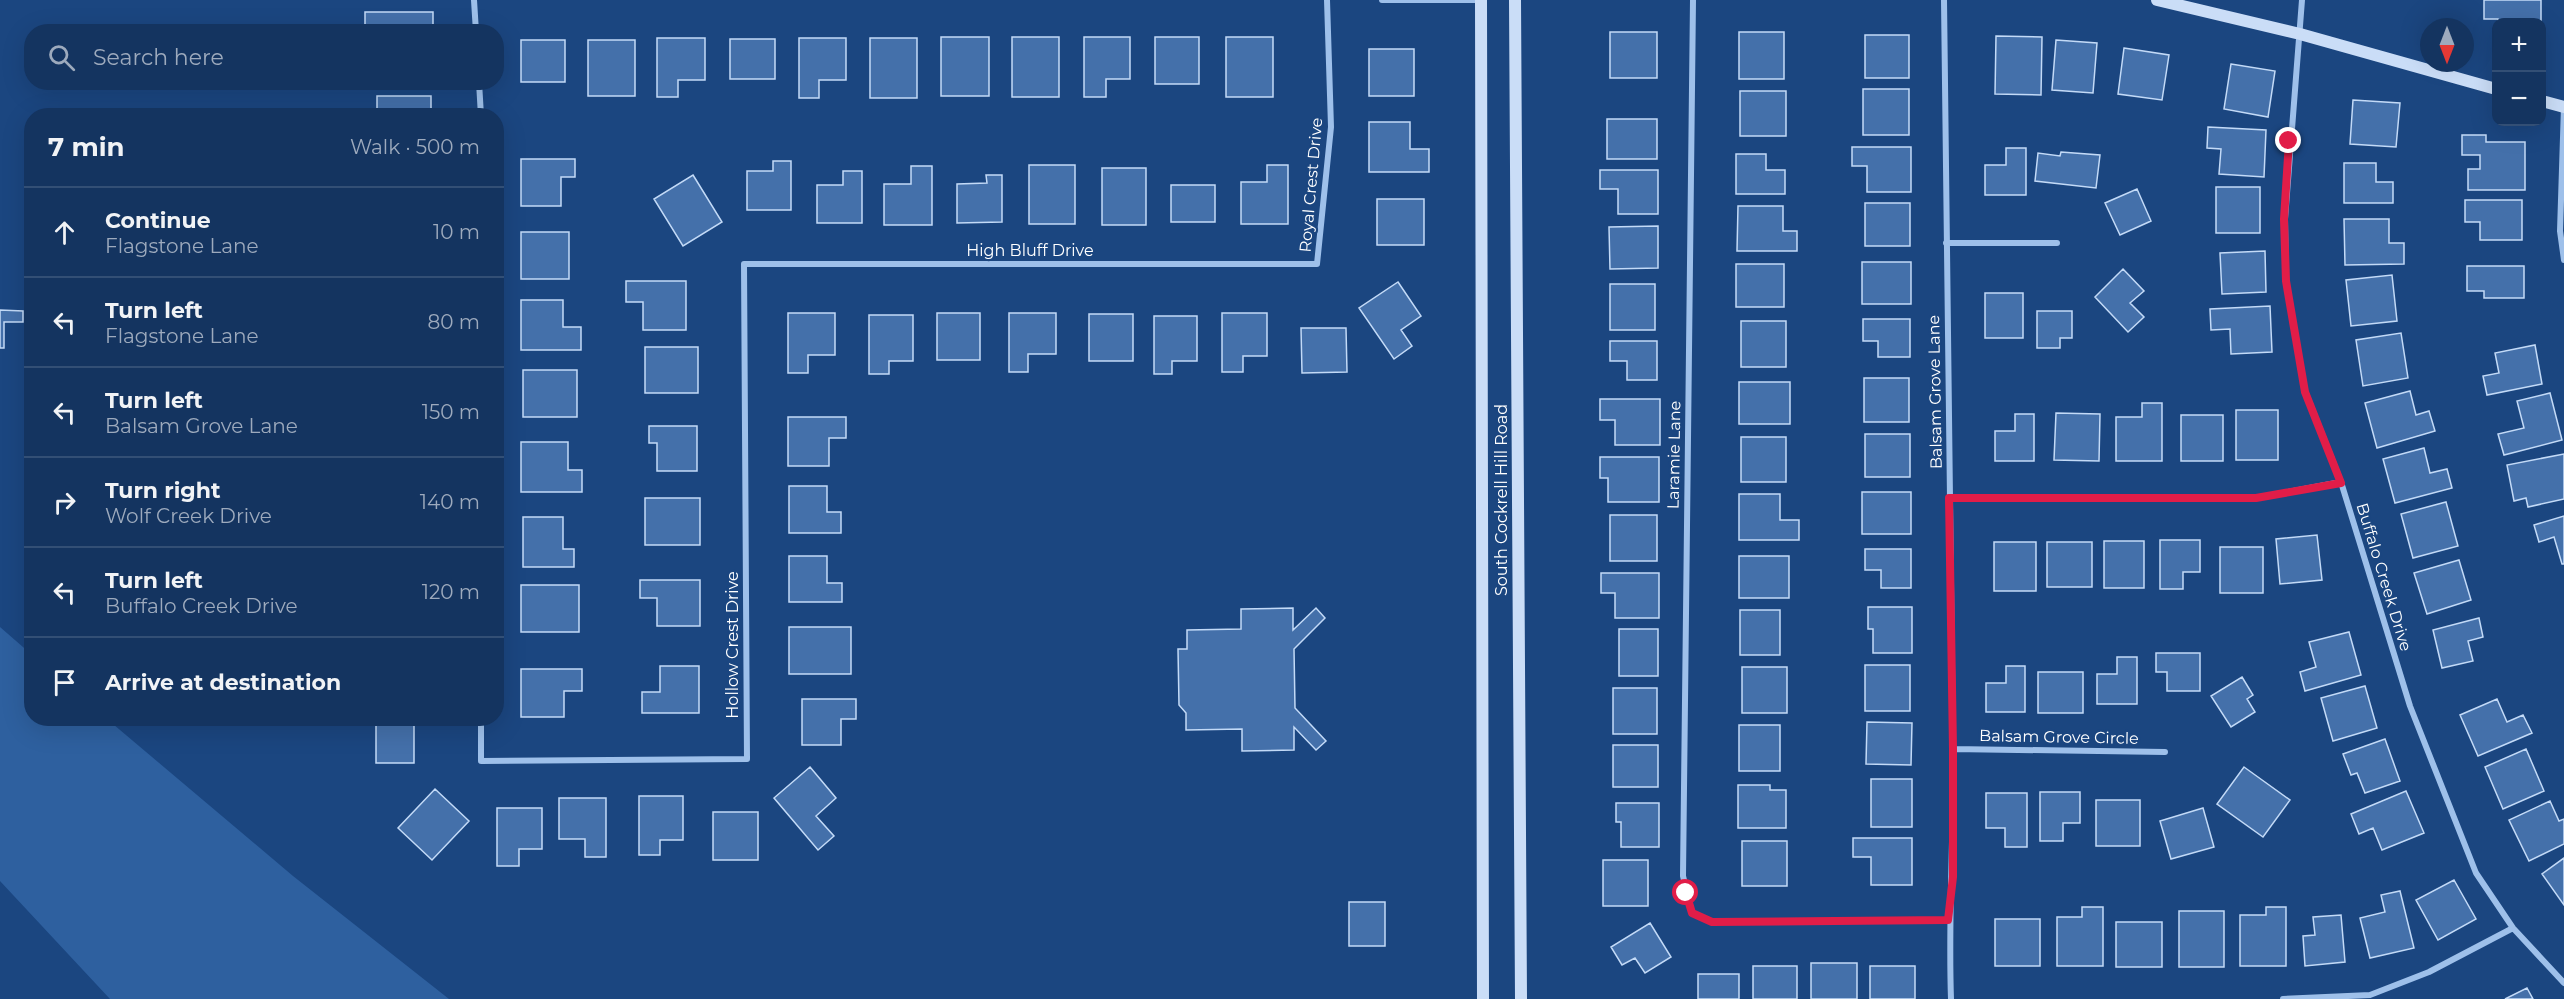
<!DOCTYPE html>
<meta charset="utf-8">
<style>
body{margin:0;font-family:Montserrat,sans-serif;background:#1d3c66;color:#f1f3f6}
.controls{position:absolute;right:18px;top:18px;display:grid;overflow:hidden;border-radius:12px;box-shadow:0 6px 24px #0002}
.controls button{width:54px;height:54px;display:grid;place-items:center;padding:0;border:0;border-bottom:2px solid #334f75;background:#143460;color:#f1f3f6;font:30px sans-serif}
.compass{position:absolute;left:2420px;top:18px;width:54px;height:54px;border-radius:50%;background:#143460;box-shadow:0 6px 24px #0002;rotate:180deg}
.stop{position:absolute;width:18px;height:18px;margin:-14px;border:4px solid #e11d48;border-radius:50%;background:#fff}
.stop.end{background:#e11d48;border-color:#fff;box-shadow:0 2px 6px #0008}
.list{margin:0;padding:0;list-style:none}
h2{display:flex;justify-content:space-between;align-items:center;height:78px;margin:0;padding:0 24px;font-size:26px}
h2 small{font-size:20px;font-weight:400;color:#9daabd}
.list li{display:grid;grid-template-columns:39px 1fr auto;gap:18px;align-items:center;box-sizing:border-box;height:90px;padding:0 24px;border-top:2px solid #334f75}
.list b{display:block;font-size:22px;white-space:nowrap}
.list p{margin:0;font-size:20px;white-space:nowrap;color:#9daabd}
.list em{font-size:20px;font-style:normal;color:#9daabd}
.icon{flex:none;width:33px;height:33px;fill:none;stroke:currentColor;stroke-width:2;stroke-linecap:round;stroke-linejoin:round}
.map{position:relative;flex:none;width:2564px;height:999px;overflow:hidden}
.search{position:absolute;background:#143460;box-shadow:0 6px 24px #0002;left:24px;top:24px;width:480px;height:66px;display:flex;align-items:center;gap:15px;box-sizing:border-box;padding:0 21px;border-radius:24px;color:#9daabd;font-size:22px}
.panel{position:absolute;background:#143460;box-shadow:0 6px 24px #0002;left:24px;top:108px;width:480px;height:618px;border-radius:24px}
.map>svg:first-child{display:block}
.green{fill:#2e609f}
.building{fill:#4470aa;stroke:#c3daf7;stroke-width:1.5}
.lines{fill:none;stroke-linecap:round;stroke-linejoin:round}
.street{stroke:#9ec0ea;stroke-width:6}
.secondary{stroke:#caddf7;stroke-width:12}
.route{stroke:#e11d48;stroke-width:8}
.labels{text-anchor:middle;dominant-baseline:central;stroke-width:4.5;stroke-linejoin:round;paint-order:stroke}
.street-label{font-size:16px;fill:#fff;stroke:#1b4680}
</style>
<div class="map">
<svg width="2564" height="999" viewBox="0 0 2564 999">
<rect width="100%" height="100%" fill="#1b4680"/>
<path class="green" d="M0 627 31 654 32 718 107 719 293 876 449 999H110L0 881Z"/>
<path class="building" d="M2484 0H2541V22H2498V19H2484Z
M365 12H433V32H365Z
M1610 32H1657V78H1610Z
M1739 32H1784V79H1739Z
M1865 35H1909V78H1865Z
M1996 36 2042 37 2041 95 1995 94Z
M941 37H989V96H941Z
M1012 37H1059V97H1012Z
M1084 37H1130V79H1106V97H1084Z
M1155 37H1199V84H1155Z
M1226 37H1273V97H1226Z
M657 38H705V80H678V97H657Z
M799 38H846V80H819V98H799Z
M870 38H917V98H870Z
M730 39H775V79H730Z
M521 40H565V82H521Z
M588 40H635V96H588Z
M2056 40 2097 43 2093 93 2052 90Z
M2124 48 2169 55 2162 100 2118 94Z
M1369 49H1414V96H1369Z
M2231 64 2275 71 2268 117 2224 109Z
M1863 89H1909V135H1863Z
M1740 91H1786V136H1740Z
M377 96H431V116H377Z
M2353 100 2400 103 2396 147 2350 144Z
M1607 119H1657V159H1607Z
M1369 122H1410V149H1429V172H1369Z
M2208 127 2266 130 2264 177 2219 174 2221 149 2207 148Z
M2462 135H2486V142H2525V190H2468V169H2480V155H2462Z
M1852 147H1911V192H1867V166H1852Z
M2006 148H2026V195H1985V165H2006Z
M2061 152 2100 155 2096 188 2035 181 2038 153 2060 156Z
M1736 154H1766V170H1785V194H1736Z
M521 159H575V177H561V206H521Z
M773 161H791V210H747V171H773Z
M2344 163H2376V182H2393V203H2344Z
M1029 165H1075V224H1029Z
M1267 165H1288V224H1241V182H1267Z
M911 166H932V225H884V184H911Z
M1102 168H1146V225H1102Z
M1600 170H1658V214H1618V189H1600Z
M843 171H862V223H817V185H843Z
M693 175 722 222 683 246 654 199Z
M986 175H1002V222L957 223V184L987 183Z
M1171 185H1215V222H1171Z
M2216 187H2260V233H2216Z
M2137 189 2151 221 2120 235 2105 203Z
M1377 199H1424V245H1377Z
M2465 200H2522V240H2480V222H2465Z
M1865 203H1910V246H1865Z
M1738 206H1783V231H1797V251H1737Z
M2344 219H2389V243H2404V264L2345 265Z
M1658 226V268L1610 269 1609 227Z
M521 232H569V279H521Z
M2265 251 2266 292 2222 294 2220 253Z
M1862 262H1911V304H1862Z
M1736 264H1784V307H1736Z
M2467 266H2524V298H2484V291H2467Z
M2123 269 2144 291 2130 303 2144 317 2128 332 2095 297Z
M2392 275 2397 321 2351 326 2346 280Z
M626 281H686V330H643V302H626Z
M1398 282 1421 316 1401 330 1412 346 1394 359 1359 308Z
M1610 284H1655V330H1610Z
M1985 293H2023V338H1985Z
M521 300H563V327H581V350H521Z
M2270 306 2272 352 2231 354 2230 329 2211 330 2210 309Z
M0 310 23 311V322H4V348H0Z
M2037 311H2072V338H2060V348H2037Z
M788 313H835V355H808V373H788Z
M937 313H980V360H937Z
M1009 313H1056V354H1028V372H1009Z
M1222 313H1267V356H1243V372H1222Z
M1089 314H1133V361H1089Z
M869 315H913V361H889V374H869Z
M1154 316H1197V361H1172V374H1154Z
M1863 319H1910V357H1878V341H1863Z
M1741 321H1786V367H1741Z
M1301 328H1346L1347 372 1302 373Z
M2401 333 2408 378 2363 386 2356 340Z
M1610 341H1657V380H1627V361H1610Z
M2535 345 2542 384 2487 395 2483 376 2499 373 2495 353Z
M645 347H698V393H645Z
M523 370H577V417H523Z
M1864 378H1909V422H1864Z
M1739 382H1790V424H1739Z
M2410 391 2416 415 2429 411 2435 431 2377 448 2365 403Z
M2550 393 2562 440 2504 455 2498 434 2524 428 2517 401Z
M1600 399H1660V445H1615V420H1600Z
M2142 403H2162V461H2116V417H2142Z
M2236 410H2278V460H2236Z
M2056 413 2100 414 2099 461 2054 460Z
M2015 414H2034V461H1995V431H2015Z
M2181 415H2223V461H2181Z
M788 417H846V438H829V466H788Z
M649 426H697V471H657V443H649Z
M1865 434H1910V477H1865Z
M1741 437H1786V482H1741Z
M521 442H568V470H582V492H521Z
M2424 448 2430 473 2447 469 2452 488 2395 503 2383 459Z
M2564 454V499L2528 507 2526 498 2514 501 2507 465Z
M1600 457H1659V502H1608V478H1600Z
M789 486H827V512H841V533H789Z
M1862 492H1911V534H1862Z
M1739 494H1780V520H1799V540H1739Z
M645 498H700V545H645Z
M2446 502 2458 546 2413 558 2401 514Z
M1610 515H1657V561H1610Z
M2564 516V564H2562L2554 537 2539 542 2534 525Z
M523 517H563V549H574V567H523Z
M2317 535 2322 580 2280 584 2276 539Z
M2160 540H2200V572H2183V589H2160Z
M2104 541H2144V588H2104Z
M1994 542H2036V591H1994Z
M2047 542H2092V587H2047Z
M2220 547H2263V593H2220Z
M1865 549H1911V588H1881V570H1865Z
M789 556H827V583H842V602H789Z
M1739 556H1789V598H1739Z
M2459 560 2471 600 2427 614 2414 573Z
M1601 573H1659V618H1615V593H1601Z
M640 580H700V626H657V598H640Z
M521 585H579V632H521Z
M1868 607H1912V653H1873V629H1868Z
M1293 608V630L1316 608 1325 618 1294 649 1295 708 1326 741 1316 750 1294 727V750L1242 751V729L1186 730V713L1179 705 1178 649H1187V630L1241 629V609Z
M1740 610H1780V655H1740Z
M2479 618 2483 637 2468 641 2473 661 2442 668 2433 630Z
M789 627H851V674H789Z
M1619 629H1658V676H1619Z
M2349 632 2361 675 2305 691 2300 672 2316 667 2309 642Z
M2156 653H2200V691H2167V672H2156Z
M2117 657H2137V704H2097V674H2117Z
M1865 665H1910V711H1865Z
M660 666H699V713H642V692H660Z
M2006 666H2025V712H1986V683H2006Z
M1742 667H1787V713H1742Z
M521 669H582V691H564V717H521Z
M2038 672H2083V713H2038Z
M2242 677 2253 695 2247 699 2255 712 2231 727 2211 696Z
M2365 686 2377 728 2333 741 2321 698Z
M1613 688H1657V734H1613Z
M802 699H856V719H841V745H802Z
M2497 699 2507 722 2523 715 2532 733 2478 756 2460 715Z
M376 718H414V763H376Z
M1867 722 1912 723 1911 765 1866 764Z
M1739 725H1780V771H1739Z
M2385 739 2400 781 2365 793 2357 773 2351 775 2343 754Z
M1613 745H1658V787H1613Z
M2526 749 2544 791 2503 809 2485 767Z
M810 767 836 798 816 816 834 836 818 850 774 798Z
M2244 767 2290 800 2263 837 2217 804Z
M1871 779H1912V827H1871Z
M1738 785H1770V790H1786V828H1738Z
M435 789 469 821 432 860 398 828Z
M2406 791 2424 833 2382 850 2373 828 2359 834 2351 814Z
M2040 792H2080V823H2063V841H2040Z
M1986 793H2027V847H2005V828H1986Z
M639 796H683V840H660V855H639Z
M559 798H606V857H585V839H559Z
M2096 800H2140V846H2096Z
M2550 801 2559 821 2564 819V844L2529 861 2509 820Z
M1616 803H1659V847H1621V822H1616Z
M497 808H542V849H519V866H497Z
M2203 808 2214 847 2171 859 2160 821Z
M713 812H758V860H713Z
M1853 838H1912V885H1871V857H1853Z
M1742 841H1787V886H1742Z
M2564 858V905L2542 874Z
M1603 860H1648V906H1603Z
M2454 880 2476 919 2438 940 2416 900Z
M2400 891 2414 948 2370 958 2360 918 2385 912 2381 895Z
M1349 902H1385V946H1349Z
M2082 907H2103V966H2057V917H2082Z
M2266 907H2286V966H2240V915H2266Z
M2179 911H2224V967H2179Z
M2341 915 2345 962 2305 966 2303 936 2315 935 2313 917Z
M1995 919H2040V966H1995Z
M2116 922H2162V967H2116Z
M1650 923 1671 957 1645 973 1635 958 1622 965 1611 947Z
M1811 963H1857V999H1811Z
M1753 966H1797V999H1753Z
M1870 966H1915V999H1870Z
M1698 974H1739V999H1698Z
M2527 988 2533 999H2505Z"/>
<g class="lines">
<path class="street" d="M474 0 476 32
M1382 0H1483
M1693 0 1683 876 1692 913 1712 922 1948 920
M1944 0C1946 249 1951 499 1953 748 1954 832 1948 915 1951 999
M2302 0 2285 219 2286 281 2305 391 2341 482 2410 706 2476 873 2513 928 2564 983
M479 82 481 116
M2564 106 2560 231 2564 260
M1946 243H2057
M1949 498H2256L2341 482
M481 718V761L747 759 744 264H1317L1331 127 1327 0
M1953 749 2165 752
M2283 999 2370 995 2429 972 2513 928"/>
<path class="secondary" d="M1481 0 1483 999
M1515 0 1521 999
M2157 0 2300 34 2496 89
M2542 101 2564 107"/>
</g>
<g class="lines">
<path class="route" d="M1686 893 1692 913 1712 922 1948 920 1953 877V749L1949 498H2256L2341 483 2305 392 2286 281 2284 219 2289 141"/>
</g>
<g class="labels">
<g class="street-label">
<text transform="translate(1311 185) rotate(-85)">Royal Crest Drive</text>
<text x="1030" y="250">High Bluff Drive</text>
<text transform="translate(1935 392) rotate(-91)">Balsam Grove Lane</text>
<text transform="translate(1674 455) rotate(-89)">Laramie Lane</text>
<text transform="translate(1501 500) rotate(-90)">South Cockrell Hill Road</text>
<text transform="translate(2384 577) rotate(73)">Buffalo Creek Drive</text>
<text transform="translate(732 645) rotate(-90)">Hollow Crest Drive</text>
<text transform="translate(2059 737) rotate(1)">Balsam Grove Circle</text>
</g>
</g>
</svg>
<div class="controls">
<button>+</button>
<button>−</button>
</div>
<svg class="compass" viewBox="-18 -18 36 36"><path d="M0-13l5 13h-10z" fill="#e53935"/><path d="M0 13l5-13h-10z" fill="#9daabd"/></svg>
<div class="stop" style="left:1686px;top:893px"></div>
<div class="stop end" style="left:2289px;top:141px"></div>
<div class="search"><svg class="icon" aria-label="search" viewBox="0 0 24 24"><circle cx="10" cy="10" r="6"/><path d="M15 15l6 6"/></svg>Search here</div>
<section class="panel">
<h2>7 min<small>Walk · 500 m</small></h2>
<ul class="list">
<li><svg class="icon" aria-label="ahead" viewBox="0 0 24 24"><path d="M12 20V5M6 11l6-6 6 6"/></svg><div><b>Continue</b><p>Flagstone Lane</p></div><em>10 m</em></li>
<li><svg class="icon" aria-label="left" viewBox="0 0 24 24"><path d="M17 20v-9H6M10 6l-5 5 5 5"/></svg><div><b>Turn left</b><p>Flagstone Lane</p></div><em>80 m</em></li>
<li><svg class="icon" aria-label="left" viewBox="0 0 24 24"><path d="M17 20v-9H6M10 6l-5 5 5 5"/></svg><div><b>Turn left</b><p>Balsam Grove Lane</p></div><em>150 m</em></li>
<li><svg class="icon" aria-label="right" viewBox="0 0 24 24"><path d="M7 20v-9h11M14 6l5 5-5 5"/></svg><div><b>Turn right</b><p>Wolf Creek Drive</p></div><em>140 m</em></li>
<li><svg class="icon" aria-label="left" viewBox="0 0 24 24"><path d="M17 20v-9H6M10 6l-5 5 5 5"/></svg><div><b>Turn left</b><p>Buffalo Creek Drive</p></div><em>120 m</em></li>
<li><svg class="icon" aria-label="arrive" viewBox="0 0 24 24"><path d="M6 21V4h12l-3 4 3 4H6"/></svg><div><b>Arrive at destination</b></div></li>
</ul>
</section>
</div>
